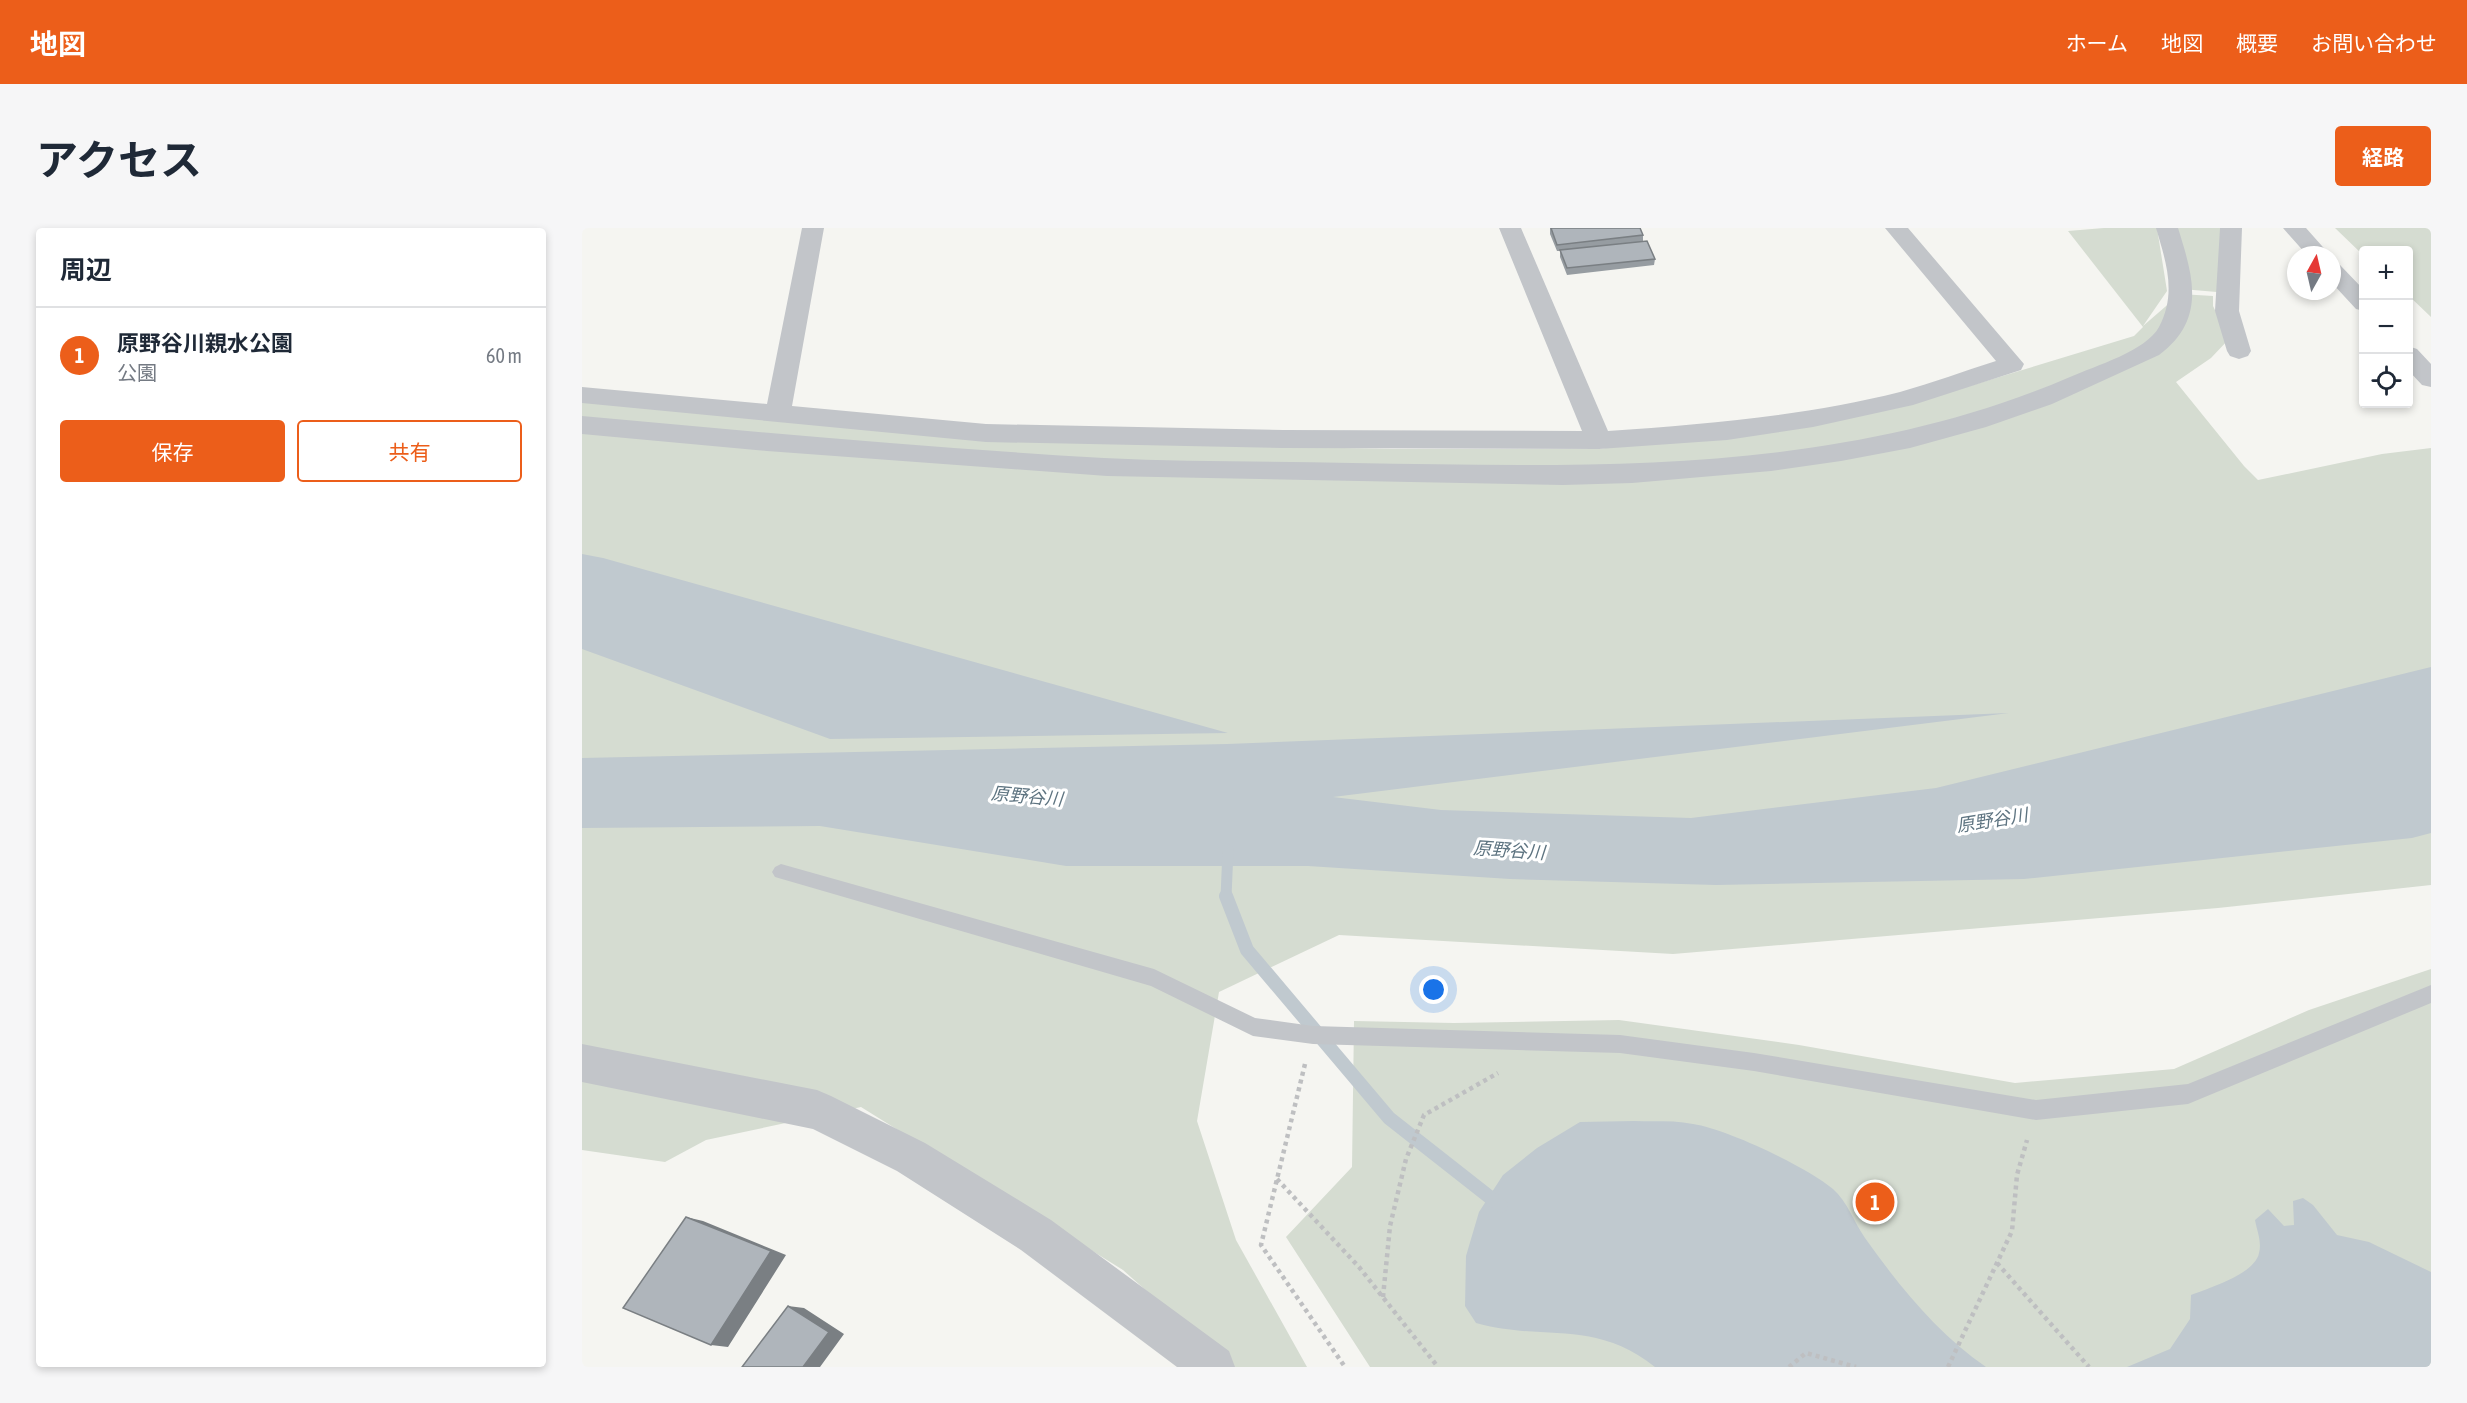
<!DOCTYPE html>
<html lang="ja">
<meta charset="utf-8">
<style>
body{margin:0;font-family:"Asap Condensed","Noto Sans JP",sans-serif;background:#f6f6f7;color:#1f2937}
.controls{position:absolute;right:18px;top:18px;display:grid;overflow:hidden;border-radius:6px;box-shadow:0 3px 9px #0003}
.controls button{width:54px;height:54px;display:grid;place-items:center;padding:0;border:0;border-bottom:2px solid #e0e1e3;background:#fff;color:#1f2937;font:30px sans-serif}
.compass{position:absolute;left:1705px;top:18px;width:54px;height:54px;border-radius:50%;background:#fff;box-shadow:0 3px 9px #0003;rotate:8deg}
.you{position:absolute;left:852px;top:762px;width:21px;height:21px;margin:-15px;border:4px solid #fff;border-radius:50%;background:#1a73e8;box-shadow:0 0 0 9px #1a73e833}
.badge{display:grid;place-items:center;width:39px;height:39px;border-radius:50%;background:#ec5e1a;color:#fff;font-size:20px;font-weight:700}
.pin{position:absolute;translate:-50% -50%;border:3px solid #fff;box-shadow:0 2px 6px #0006}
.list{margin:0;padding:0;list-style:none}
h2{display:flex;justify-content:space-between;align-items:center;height:78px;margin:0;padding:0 24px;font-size:26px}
h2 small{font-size:20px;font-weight:400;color:#747a83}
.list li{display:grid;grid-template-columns:39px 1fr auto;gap:18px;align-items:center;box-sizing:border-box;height:96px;padding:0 24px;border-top:2px solid #e0e1e3}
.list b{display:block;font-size:22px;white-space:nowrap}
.list p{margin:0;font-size:20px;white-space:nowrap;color:#747a83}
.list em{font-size:20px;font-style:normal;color:#747a83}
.actions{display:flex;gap:12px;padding:18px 24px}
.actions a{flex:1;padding:14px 0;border:2px solid #ec5e1a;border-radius:6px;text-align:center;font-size:21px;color:#ec5e1a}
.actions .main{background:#ec5e1a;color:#fff}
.icon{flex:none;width:33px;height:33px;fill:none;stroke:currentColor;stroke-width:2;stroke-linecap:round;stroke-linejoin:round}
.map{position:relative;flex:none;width:1849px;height:1139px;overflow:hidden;border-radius:6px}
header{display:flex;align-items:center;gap:36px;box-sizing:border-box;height:84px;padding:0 30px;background:#ec5e1a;color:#fff}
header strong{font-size:28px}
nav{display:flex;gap:33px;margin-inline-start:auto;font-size:21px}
.intro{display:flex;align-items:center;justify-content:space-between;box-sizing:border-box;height:144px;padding:0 36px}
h1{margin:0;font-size:42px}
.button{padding:15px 27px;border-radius:6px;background:#ec5e1a;color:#fff;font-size:21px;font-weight:700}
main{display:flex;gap:36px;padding:0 36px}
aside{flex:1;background:#fff;border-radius:6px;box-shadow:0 3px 9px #0003}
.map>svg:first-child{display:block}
.green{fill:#d5dcd1}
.water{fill:#c0c9cf}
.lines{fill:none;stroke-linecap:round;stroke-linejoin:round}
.stream-far1{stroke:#c0c9cf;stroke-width:11}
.stream{stroke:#c0c9cf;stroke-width:14}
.path{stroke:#bebfc1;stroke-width:4.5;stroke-dasharray:4 4;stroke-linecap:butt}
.service{fill:#c2c5c9;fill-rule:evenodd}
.minor{fill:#c2c5c9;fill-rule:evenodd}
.tertiary{fill:#c2c5c9;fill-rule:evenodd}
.wall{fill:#969ca1}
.shaded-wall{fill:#7a7f83}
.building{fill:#afb5bb;stroke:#7a7f83;stroke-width:1.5}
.labels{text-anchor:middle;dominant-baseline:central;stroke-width:6;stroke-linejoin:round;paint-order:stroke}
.water-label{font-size:18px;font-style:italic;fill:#5e7481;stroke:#fff}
</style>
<header>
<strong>地図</strong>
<nav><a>ホーム</a><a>地図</a><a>概要</a><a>お問い合わせ</a></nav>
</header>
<div class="intro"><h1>アクセス</h1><a class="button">経路</a></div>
<main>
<aside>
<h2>周辺<small></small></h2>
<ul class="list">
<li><span class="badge">1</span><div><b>原野谷川親水公園</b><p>公園</p></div><em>60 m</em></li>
</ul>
<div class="actions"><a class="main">保存</a><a>共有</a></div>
</aside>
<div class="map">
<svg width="1849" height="1139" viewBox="0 0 1849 1139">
<rect width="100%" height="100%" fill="#f5f5f1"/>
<path class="green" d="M1522 0H1575L1585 63 1561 98 1598 66 1631 68V78L1647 111 1629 130 1594 154 1662 238 1676 252 1800 226 1849 220V657L1636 680 1091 726 757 707 637 764 615 893 654 1012 725 1139H650L541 1042 279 879 124 912 83 934 0 922V170L429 213 811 221H1017L1315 180 1552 108 1561 99 1486 3Z
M1584 0H1649L1646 65 1600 61Z
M1753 0H1849V89L1827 68 1826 22H1782L1781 27Z
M1849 741V1139H788L704 1009 770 939 772 793 872 795 1037 792 1217 817 1433 855 1592 841 1727 782Z"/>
<path class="water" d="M0 326 21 330 646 505 248 511 0 421Z
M1849 439V605L1830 610 1442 651 1134 657 928 651 726 638H484L238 598 0 600V530L645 516 1427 485 751 569 859 582 1109 590 1354 560Z
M1052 893C1071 894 1092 892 1111 896 1145 901 1225 939 1251 961 1265 973 1273 996 1283 1010 1317 1058 1356 1106 1404 1139H1073C1011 1090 962 1114 894 1095L883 1078 884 1028 897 984 921 947 955 920 998 894Z
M1721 970 1731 977 1755 1007 1787 1014 1849 1044V1139H1545L1588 1121 1608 1091 1609 1067C1627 1060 1673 1046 1677 1025 1680 1014 1675 1003 1673 992L1686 981 1702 998 1712 997 1711 973Z"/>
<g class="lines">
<path class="stream-far1" d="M644 669 646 622"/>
<path class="stream" d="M644 668 665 722 807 890 919 978"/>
<path class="path" d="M723 836 679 1017 763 1139
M695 951 777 1039 856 1139
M1415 1035 1507 1139
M801 1069 808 998 824 931 842 887 916 845
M1207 1139 1224 1125 1274 1139
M1366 1139 1430 1003 1435 947 1445 912"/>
<path class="service" d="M199 636 572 741 673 790 731 798 1038 807 1172 825 1454 872 1606 856 1849 757V775L1606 876 1454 892 1172 843 1038 825 731 816 671 808 569 758 193 649 190 644 193 639Z"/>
<path class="minor" d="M220 0H242L210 178 404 196 701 202 1000 203 917 0H939L1026 203C1124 196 1222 188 1318 164 1350 155 1382 143 1414 133L1303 0H1326L1442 136 1439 142 1331 177 1231 199 1145 212 1017 221 701 220 404 214 0 175V159L185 176Z
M1574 0H1596C1611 48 1625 91 1577 127L1470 176 1404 199 1328 220 1259 233 1189 243 1050 255 981 257 525 248 185 223 0 206V188C174 204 348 220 522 230 604 234 688 233 770 235 1013 239 1261 247 1488 149 1513 138 1564 123 1577 99 1595 65 1584 34 1574 0Z
M1638 0H1660L1657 83 1669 123 1666 128 1657 131 1648 128 1645 123 1633 83Z
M0 816 235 862 249 868 343 915 469 992 647 1123 653 1139H595L439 1022 315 943 231 901 0 854Z"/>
<path class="tertiary" d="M1701 0H1724L1748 27H1725Z
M1750 35 1758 37 1782 62V83L1774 81 1750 55Z
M1826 118 1835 121 1849 136V159L1840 157 1826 142Z"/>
</g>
<path class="wall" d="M968 0 1061 7V13L1073 31 1072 37 985 47 978 29V23H975L968 6Z"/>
<path class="shaded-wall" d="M104 989 121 993 204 1027 146 1119 129 1117Z
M206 1078 222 1080 262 1106 238 1139H221Z"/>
<path class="building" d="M969 0H1058L1061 7 975 17Z
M1065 13 1073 31 985 40 978 22Z
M104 989 189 1023 129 1117 41 1080Z
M206 1078 247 1104 221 1139H160Z"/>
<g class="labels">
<g class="water-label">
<text transform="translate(445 568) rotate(5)">原野谷川</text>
<text transform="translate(1410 592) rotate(-9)">原野谷川</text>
<text transform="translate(927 622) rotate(4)">原野谷川</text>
</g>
</g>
</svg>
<div class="controls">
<button>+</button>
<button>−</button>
<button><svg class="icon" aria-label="locate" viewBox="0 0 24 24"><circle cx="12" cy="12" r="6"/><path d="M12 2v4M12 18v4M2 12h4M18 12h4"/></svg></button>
</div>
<svg class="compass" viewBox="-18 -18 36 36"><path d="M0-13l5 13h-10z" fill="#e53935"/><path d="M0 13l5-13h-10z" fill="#747a83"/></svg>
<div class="you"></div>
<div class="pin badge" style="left:1293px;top:974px">1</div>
</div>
</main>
